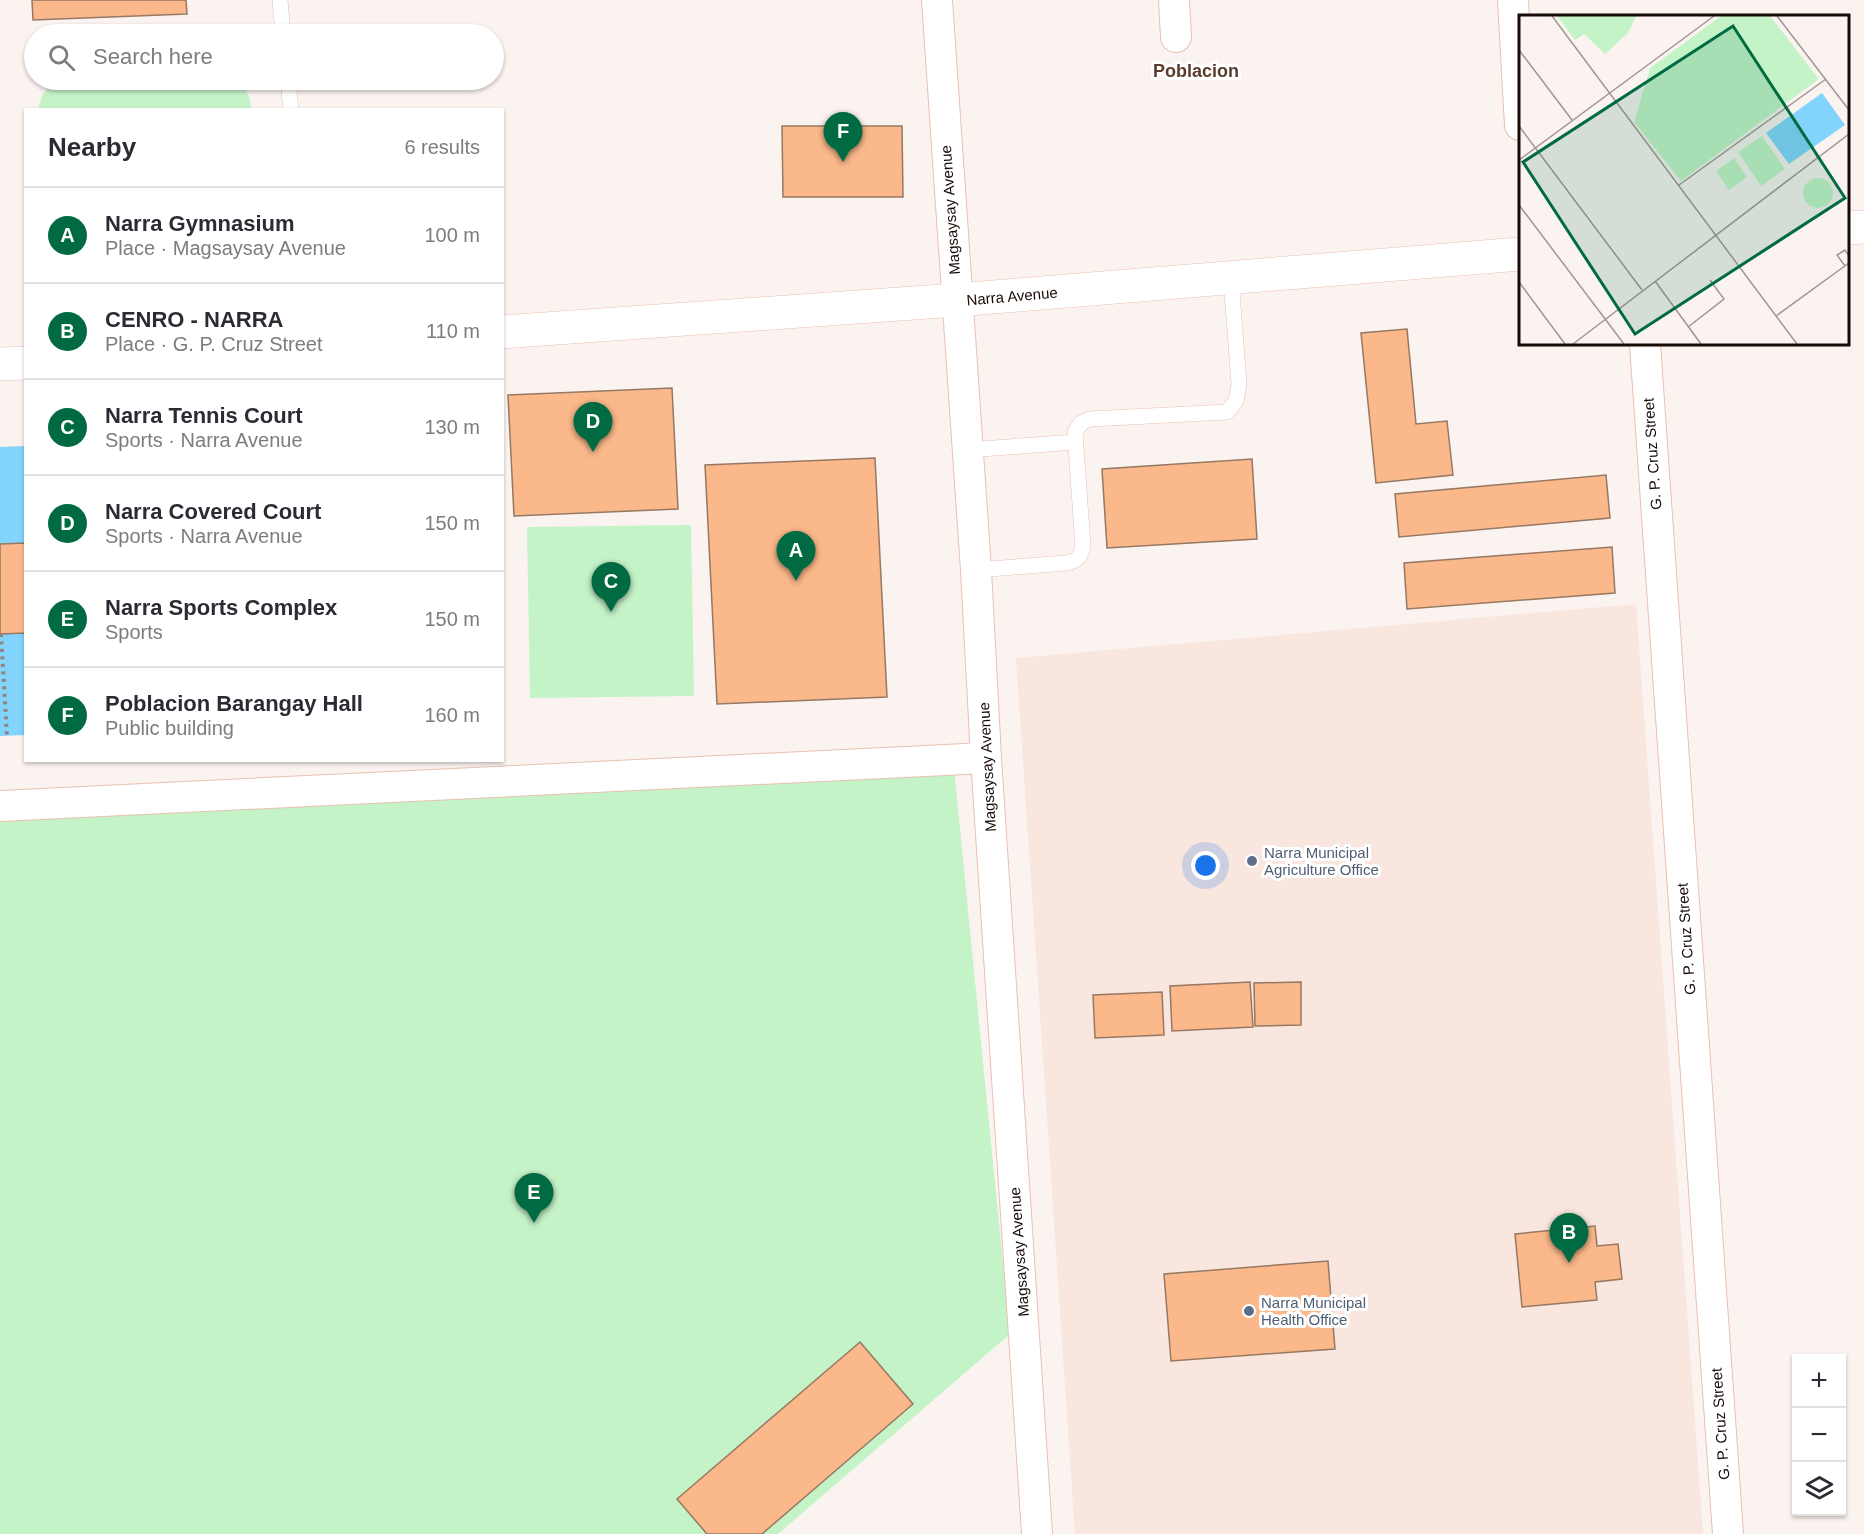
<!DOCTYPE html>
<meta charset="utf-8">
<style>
body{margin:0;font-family:Helvetica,sans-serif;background:#f2f2f3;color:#2b2b33}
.controls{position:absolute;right:18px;bottom:18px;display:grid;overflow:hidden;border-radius:0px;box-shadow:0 2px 4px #0004}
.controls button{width:54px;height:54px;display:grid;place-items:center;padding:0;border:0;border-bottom:2px solid #e1e1e2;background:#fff;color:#2b2b33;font:30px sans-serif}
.you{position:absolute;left:1206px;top:866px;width:21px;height:21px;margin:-15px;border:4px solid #fff;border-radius:50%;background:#1a73e8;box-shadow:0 0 0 9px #1a73e833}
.badge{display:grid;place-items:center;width:39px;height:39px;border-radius:50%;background:#006b42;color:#fff;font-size:20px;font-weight:700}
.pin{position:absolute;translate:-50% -50px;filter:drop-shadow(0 2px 3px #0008)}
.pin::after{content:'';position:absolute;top:32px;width:21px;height:18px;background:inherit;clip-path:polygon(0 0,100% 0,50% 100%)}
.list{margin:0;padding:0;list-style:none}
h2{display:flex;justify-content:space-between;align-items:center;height:78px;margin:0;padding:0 24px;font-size:26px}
h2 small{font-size:20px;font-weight:400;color:#7c7c81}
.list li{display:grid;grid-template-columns:39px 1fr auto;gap:18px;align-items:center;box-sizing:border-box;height:96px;padding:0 24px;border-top:2px solid #e1e1e2}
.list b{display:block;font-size:22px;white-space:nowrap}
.list p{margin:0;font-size:20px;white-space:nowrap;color:#7c7c81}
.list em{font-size:20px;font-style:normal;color:#7c7c81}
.icon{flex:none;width:33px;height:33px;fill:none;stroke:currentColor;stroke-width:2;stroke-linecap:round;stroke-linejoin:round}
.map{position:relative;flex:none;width:1864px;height:1534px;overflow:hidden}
.search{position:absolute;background:#fff;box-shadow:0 2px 4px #0004;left:24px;top:24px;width:480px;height:66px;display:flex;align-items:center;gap:15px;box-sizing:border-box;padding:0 21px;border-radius:33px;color:#7c7c81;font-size:22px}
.panel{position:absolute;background:#fff;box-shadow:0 2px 4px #0004;left:24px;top:108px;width:480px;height:654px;border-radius:0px}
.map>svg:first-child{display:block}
.built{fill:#f9e6de}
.green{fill:#c5f3c8}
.water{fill:#82d4fd}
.building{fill:#fbb88a;stroke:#967863;stroke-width:1.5}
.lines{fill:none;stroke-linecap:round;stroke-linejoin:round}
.lane-casing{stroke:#e7c1b1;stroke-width:16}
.street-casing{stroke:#e7c1b1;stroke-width:32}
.secondary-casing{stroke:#e7c1b1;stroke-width:34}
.path{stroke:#8e837f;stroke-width:4;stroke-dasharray:3 4.5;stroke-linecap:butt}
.lane{stroke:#fff;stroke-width:15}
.street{stroke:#fff;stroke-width:30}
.secondary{stroke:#fff;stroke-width:33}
.service-dot{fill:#5c6f8a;stroke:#fff;stroke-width:2}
.labels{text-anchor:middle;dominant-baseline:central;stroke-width:6;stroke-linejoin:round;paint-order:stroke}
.street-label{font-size:15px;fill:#180b06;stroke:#fff}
.service-label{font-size:15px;fill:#4e5e75;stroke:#fff;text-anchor:start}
.quarter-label{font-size:18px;font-weight:bold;fill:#5a3b2e;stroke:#fff}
.inset-road{fill:none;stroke:#a09692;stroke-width:1.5}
.view{fill:#006b42;fill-opacity:0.15;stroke:#006b42;stroke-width:3}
.inset-edge{fill:none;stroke:#180b06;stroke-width:3}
</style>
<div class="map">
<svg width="1864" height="1534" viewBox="0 0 1864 1534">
<rect width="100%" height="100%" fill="#fbf3f0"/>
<path class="built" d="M1636 604 1703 1534H1075L1016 658Z"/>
<path class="green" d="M53 80H238L248 94 252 109H38L42 96Z
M691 525 694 696 530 698 527 527Z
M954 769 1010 1334 778 1534H0V821Z"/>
<path class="water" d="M25 446V735L0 736V447Z"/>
<path class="building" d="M32 0H186L187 14 33 20Z
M782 126H902L903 197H783Z
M1407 329 1416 424 1447 421 1453 475 1376 483 1361 333Z
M672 388 678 509 514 516 508 395Z
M875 458 887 697 717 704 705 465Z
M1252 459 1257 539 1107 548 1102 469Z
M1606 475 1610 518 1399 537 1395 494Z
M26 543V633L0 634V544Z
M1612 547 1615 593 1407 609 1404 563Z
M1250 982 1253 1027 1172 1031 1170 986Z
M1301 982V1025L1255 1026 1254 983Z
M1162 992 1164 1035 1095 1038 1093 995Z
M1595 1226 1597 1246 1618 1244 1622 1279 1595 1282 1597 1300 1522 1307 1515 1234Z
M1328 1261 1335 1349 1171 1361 1164 1274Z
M860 1342 913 1404 762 1534H707L677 1499Z"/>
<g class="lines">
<defs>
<path id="lane" d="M280 0 283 34
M288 80 291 110
M967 450 1075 442
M976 570 1066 563C1077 561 1080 558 1083 547L1075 432 1081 423 1090 419 1227 412 1236 401 1239 384 1231 278"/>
<path id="street" d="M937 0 976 570 986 758 1037 1534
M1174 0 1176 37
M1513 0 1520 125
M1645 344 1728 1534
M0 806 986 758"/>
<path id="secondary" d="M1848 228 1864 227
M502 332 956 300 1520 254
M0 364 26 363"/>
</defs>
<use href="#lane" class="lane-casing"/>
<use href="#street" class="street-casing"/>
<use href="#secondary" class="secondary-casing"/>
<path class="path" d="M1 634 7 736"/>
<use href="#lane" class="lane"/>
<use href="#street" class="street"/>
<use href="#secondary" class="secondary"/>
</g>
<g class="service-dot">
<circle cx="1252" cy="861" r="6"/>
<circle cx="1249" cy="1311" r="6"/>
</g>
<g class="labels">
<g class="street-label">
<text transform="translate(950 210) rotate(-94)">Magsaysay Avenue</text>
<text transform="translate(1012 296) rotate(-5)">Narra Avenue</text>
<text transform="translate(1652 454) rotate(-94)">G. P. Cruz Street</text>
<text transform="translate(987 767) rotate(-93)">Magsaysay Avenue</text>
<text transform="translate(1686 939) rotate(-94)">G. P. Cruz Street</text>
<text transform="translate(1019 1252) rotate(-94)">Magsaysay Avenue</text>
<text transform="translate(1720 1424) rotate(-94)">G. P. Cruz Street</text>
</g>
<g class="service-label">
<text x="1264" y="852">Narra Municipal<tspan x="1264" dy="17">Agriculture Office</tspan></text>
<text x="1261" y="1302">Narra Municipal<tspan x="1261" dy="17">Health Office</tspan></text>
</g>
<g class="quarter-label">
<text x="1196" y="71">Poblacion</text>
</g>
</g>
<g transform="translate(1519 15)">
<rect width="330" height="330" fill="#fbf3f0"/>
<path d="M38 1H117L109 18 86 39 65 19 56 25ZM202 1H251L300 64 162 166 115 107 131 53ZM243 121 266 154 242 171 219 137ZM215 143 228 162 210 175 197 156ZM284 178a15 15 0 1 1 30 0a15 15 0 1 1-30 0Z" fill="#c5f3c8"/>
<path d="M303 78 326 110 270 149 247 118Z" fill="#82d4fd"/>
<path class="inset-road" d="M33 1 278 329M258 1 330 95M0 35 53 105M0 111 123 275M0 145 195 1M160 170 307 64M0 190 105 329M326 251 318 240 326 235 330 241M136 266 182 329M0 267 46 329M257 301 330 248M169 312 205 284 191 265M54 329 330 119"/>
<path class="view" d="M214 11 326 183 116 319 4 147Z"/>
<rect width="330" height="330" class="inset-edge"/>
</g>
</svg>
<div class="controls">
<button>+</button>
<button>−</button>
<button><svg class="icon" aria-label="layers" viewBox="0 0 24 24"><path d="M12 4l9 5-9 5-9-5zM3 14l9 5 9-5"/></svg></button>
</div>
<div class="you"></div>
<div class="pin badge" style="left:796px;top:581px">A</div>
<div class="pin badge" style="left:1569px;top:1263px">B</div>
<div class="pin badge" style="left:611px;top:612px">C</div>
<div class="pin badge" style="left:593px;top:452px">D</div>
<div class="pin badge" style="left:534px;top:1223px">E</div>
<div class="pin badge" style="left:843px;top:162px">F</div>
<div class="search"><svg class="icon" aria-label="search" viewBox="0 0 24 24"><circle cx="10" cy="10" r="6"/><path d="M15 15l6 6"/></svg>Search here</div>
<section class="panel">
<h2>Nearby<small>6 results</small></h2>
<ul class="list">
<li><span class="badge">A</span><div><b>Narra Gymnasium</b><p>Place · Magsaysay Avenue</p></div><em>100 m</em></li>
<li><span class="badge">B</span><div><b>CENRO - NARRA</b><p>Place · G. P. Cruz Street</p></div><em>110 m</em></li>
<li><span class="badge">C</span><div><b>Narra Tennis Court</b><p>Sports · Narra Avenue</p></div><em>130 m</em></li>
<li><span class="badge">D</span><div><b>Narra Covered Court</b><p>Sports · Narra Avenue</p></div><em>150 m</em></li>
<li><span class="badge">E</span><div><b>Narra Sports Complex</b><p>Sports</p></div><em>150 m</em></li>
<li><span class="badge">F</span><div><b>Poblacion Barangay Hall</b><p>Public building</p></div><em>160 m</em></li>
</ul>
</section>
</div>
